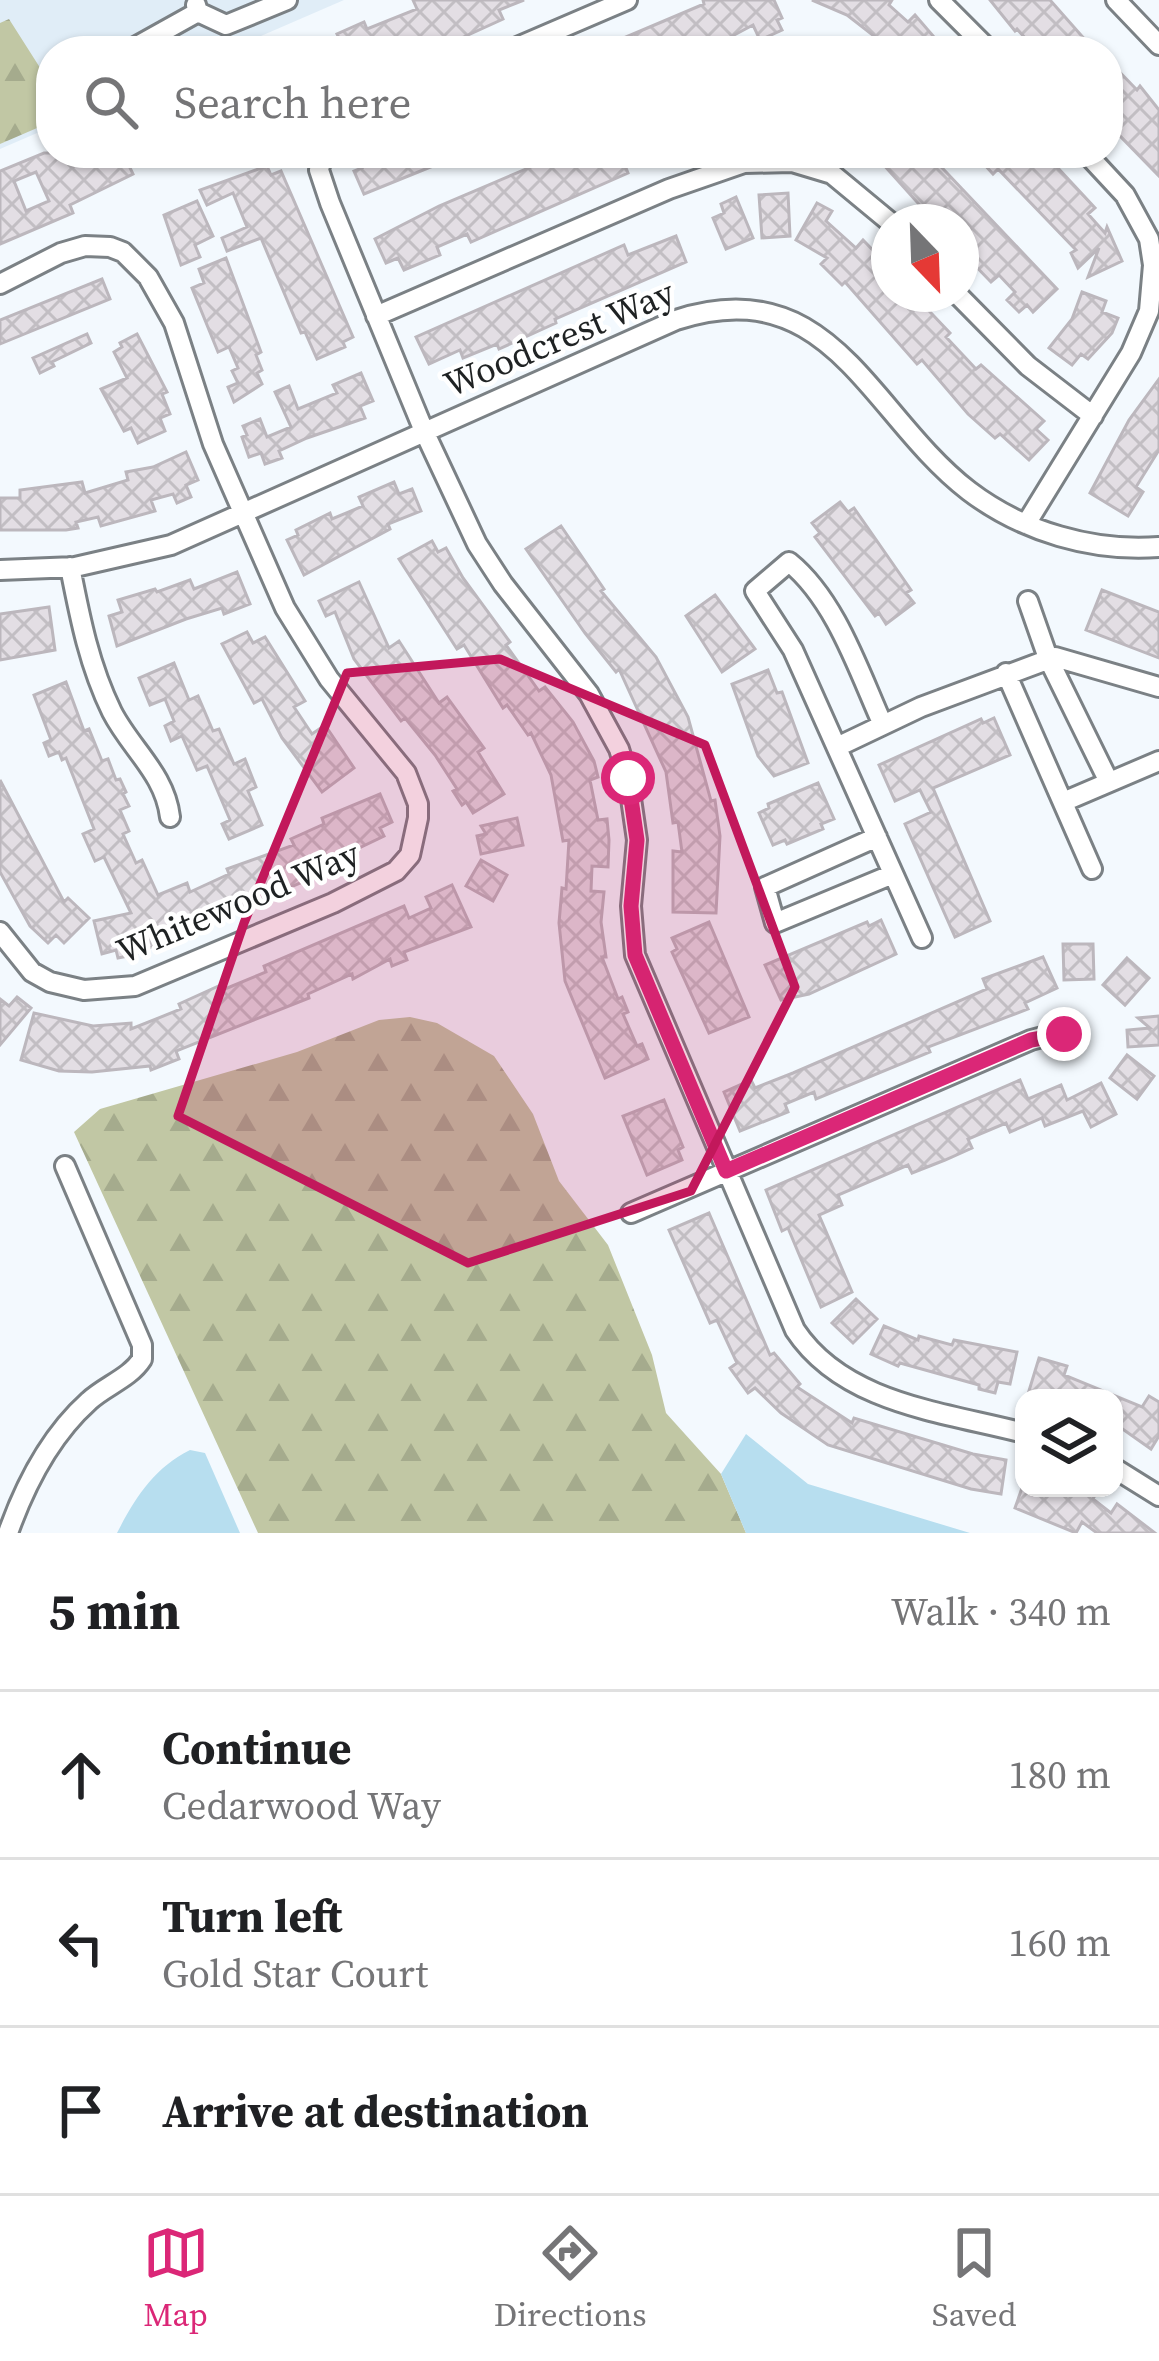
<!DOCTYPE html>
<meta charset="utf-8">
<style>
body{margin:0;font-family:"Source Serif 4",serif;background:#f6f6f6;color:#202124}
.controls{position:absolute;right:36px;bottom:36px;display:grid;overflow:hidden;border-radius:24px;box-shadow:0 3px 9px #0004}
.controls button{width:108px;height:108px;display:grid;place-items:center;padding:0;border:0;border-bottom:3px solid #e0e0e0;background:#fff;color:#202124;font:60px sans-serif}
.compass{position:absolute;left:871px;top:204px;width:108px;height:108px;border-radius:50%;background:#fff;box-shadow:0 3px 9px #0004;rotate:157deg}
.stop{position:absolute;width:36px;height:36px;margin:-27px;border:9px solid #db2777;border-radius:50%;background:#fff}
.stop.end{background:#db2777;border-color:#fff;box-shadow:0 3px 12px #0008}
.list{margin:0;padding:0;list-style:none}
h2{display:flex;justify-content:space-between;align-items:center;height:156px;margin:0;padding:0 48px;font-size:51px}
h2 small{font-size:39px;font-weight:400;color:#757577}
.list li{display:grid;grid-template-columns:78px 1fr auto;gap:36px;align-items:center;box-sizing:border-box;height:168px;padding:0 48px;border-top:3px solid #e0e0e0}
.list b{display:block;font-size:45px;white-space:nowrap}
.list p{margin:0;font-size:39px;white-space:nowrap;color:#757577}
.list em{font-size:39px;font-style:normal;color:#757577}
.icon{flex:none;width:66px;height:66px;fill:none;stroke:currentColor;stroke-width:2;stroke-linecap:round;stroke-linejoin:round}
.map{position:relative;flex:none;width:1159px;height:1533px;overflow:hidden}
.search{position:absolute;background:#fff;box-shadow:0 3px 9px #0004;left:36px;right:36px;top:36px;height:132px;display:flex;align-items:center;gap:30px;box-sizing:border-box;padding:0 42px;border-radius:48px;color:#757577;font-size:45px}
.sheet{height:660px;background:#fff}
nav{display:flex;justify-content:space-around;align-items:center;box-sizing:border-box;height:168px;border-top:3px solid #e0e0e0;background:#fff;font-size:33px;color:#757577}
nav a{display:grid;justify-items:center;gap:6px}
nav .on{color:#db2777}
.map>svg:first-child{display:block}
.built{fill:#e0edf7}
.forest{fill:url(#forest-firs)}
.water{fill:#b7deef}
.building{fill:url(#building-cross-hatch);stroke:#bcb7bd;stroke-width:3;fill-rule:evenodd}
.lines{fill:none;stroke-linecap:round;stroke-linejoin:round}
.minor-casing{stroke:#7b8185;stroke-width:24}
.minor{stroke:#fff;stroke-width:18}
.route{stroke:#db2777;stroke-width:15}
.marked{fill:#c2185b;fill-opacity:0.2;stroke:#c2185b;stroke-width:9;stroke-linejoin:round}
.labels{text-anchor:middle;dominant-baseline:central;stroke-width:9;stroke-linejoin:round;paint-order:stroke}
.street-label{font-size:36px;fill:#1f2223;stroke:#fff}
</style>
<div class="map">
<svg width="1159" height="1533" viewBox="0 0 1159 1533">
<defs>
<pattern id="forest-firs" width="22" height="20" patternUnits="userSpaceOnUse" patternTransform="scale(3)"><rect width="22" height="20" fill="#c1c7a4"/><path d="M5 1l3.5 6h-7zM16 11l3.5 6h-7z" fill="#a5ab8d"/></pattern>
<pattern id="building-cross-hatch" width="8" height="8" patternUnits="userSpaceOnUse" patternTransform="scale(3)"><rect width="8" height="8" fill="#e3dee4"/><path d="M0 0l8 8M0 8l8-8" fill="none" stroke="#c2bec3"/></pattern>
</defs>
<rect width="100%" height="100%" fill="#f3f9fe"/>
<path class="built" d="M0 0H344L226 51H51V127L0 149Z"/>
<path class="forest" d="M9 19 51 85V122L0 144V23Z
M410 1017 437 1023 494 1056 533 1114 559 1181 608 1245 652 1355 666 1413 721 1474 746 1533H258L74 1132 100 1109 297 1052 379 1020Z"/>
<path class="water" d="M746 1434 808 1484 970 1533H746L721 1474Z
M190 1450 205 1453 240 1533H117C135 1498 154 1468 190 1450Z"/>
<path class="building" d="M413 0H524L499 10 503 19 435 50 431 41 405 51H320L341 42 337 34 364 22 367 29 417 9Z
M703 0H774L782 18 777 20 782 30 760 40 753 25 704 51H593L704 4Z
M812 0H892L889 5 908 22 915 15 946 51H874L883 43 847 15Z
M990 0H1050L1095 51H1037L1017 29 1015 31Z
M1108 60 1137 90 1140 86 1159 110V176L1115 131 1108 138Z
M44 153H69L73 163 84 158 86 162 106 153H123L133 174 70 205 73 213 0 244V171ZM36 172 49 201 26 211 14 181Z
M378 153H465L364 194 354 171 362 168 359 161Z
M564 153H647L624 163 628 173 471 242 467 234 437 247 440 255 404 270 398 258 386 263 375 239 439 206Z
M873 153H928L1057 289 1033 312 1027 305 1019 312 1007 300 1015 292 999 275 991 282 961 251V222H935Z
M974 153H1044L1095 208 1088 214 1105 233 1107 227 1122 261 1088 277 1099 248 1078 268 1071 253 1076 250 998 169 993 174Z
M267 166 271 175 281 171 353 337 343 342 345 347 317 359 305 332 301 333 261 238 227 251 222 238 247 227 233 193 207 205 200 190Z
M788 193 790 236 762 238 759 195Z
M736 197 753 238 726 249 713 218 724 213 721 204Z
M197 201 213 236 195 245 200 257 181 265 164 215Z
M817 203 832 211 826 221 856 248 863 240 889 267 881 278 889 287V294H913L950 333 946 337 976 369 981 365 1044 421 1036 429 1048 440 1029 460 1000 434 995 438 968 414 922 360 917 364 845 282 842 285 821 264 827 258 796 240Z
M676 236 686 262 555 319 556 323 499 349 497 344 463 358 460 350 429 364 416 337 624 245 628 255Z
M226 258 261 352 256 355 262 370 257 373 262 384 234 402 228 387 238 383 232 371 238 368 229 347 218 352 192 288 204 283 199 269Z
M102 279 110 299 0 344V320Z
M1082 292 1106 301 1102 312 1118 318 1112 333 1088 359 1081 354 1072 365 1049 348 1072 319Z
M87 334 91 343 52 362 54 366 40 373 33 358Z
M137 334 167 392 162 394 170 414 160 418 165 431 138 443 131 428 124 431 101 389 127 378 114 352 122 347 120 343Z
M361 373 373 401 360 406 365 418 307 438 279 451 282 458 265 464 261 453 249 457 242 437 247 435 243 426 260 419 267 437 291 427 275 392 289 386 298 409 337 393 333 385Z
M1159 379V450L1136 487 1143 492 1128 516 1090 493 1129 420Z
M186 452 198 480 186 485 191 497 177 503 173 494 151 500 155 511 101 526 98 517 76 522 78 528 66 530H0V498H20V490L82 482 85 493 128 480 126 472 153 467Z
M394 482 399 494 412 489 421 511 388 524 390 529 304 575 287 540 298 535 296 530 330 513 332 519 363 506 359 497Z
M840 502 848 512 854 508 911 590 906 593 914 603 886 624 879 613 875 616 815 537 820 533 812 523Z
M561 526 604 589 601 591 656 657 688 717 711 801 715 800 720 836 716 913 673 912V851L682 852 678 822 673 823 666 772 619 669 616 672 585 633 526 549Z
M432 541 438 552 446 548 463 578 510 642 506 645 539 691 545 687 573 722 594 761 598 777 590 780 598 820 607 819 609 840 608 867 592 866 591 891 604 892 601 922 606 957H602L618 999 622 997 628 1012 623 1014 637 1046 642 1044 648 1059 605 1078 565 981 559 923 562 888 566 889 569 840 563 841 551 775 531 733 528 735 507 705 503 708 464 645 457 649 399 559Z
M237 572 250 604 224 614 222 608 186 619 117 646 109 616 122 612 118 600 155 589 157 592 190 580 194 589Z
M359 582 389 648 399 641 439 703 447 697 484 748 478 752 504 794 473 813 466 802 462 805 453 791 457 789 435 755 405 718 401 721 354 659 335 612 326 616 319 601Z
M1102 590 1159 612V658L1086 630Z
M715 595 755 649 722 672 686 616Z
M49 607 55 650 0 660V614Z
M247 632 253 643 265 637 305 701 294 707 312 734 325 725 354 768 322 792 282 738 262 699 254 703 222 644Z
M174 663 189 700 198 696 213 731 219 729 234 764 245 759 256 787 248 791 262 825 229 839 222 824 230 820 207 766 197 770 182 736 171 741 165 726 174 721 165 699 150 705 139 678Z
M768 670 777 693 782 692 808 763 774 776 758 756 732 684Z
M66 682 84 731 89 729 102 761 108 759 116 780 120 779 126 792 123 794 129 806 120 810 129 831 123 834 136 863 142 860 158 895 187 883 190 892 229 874 227 869 294 845 291 839 324 824 322 818 380 794 392 822 380 828 384 836 353 851 356 859 133 955 118 958 116 950 102 954 94 921 131 913 104 857 95 861 83 834 94 829 66 758 62 760 59 752 49 756 44 743 51 740 34 695Z
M994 718 1010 755 933 788 990 921 955 937 905 824 931 812 920 790 895 801 879 765 981 719 983 723Z
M0 780 64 902 68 898 89 918 64 943 56 935 48 943 30 926 0 872Z
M818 783 834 819 821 824 823 829 787 844 785 840 773 845 759 813 769 808 768 804Z
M517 818 523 845 481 854 477 836 486 834 481 826Z
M481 860 507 875 493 901 466 886Z
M452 885 471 927 404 952 407 960 392 966 390 959 353 979 352 974 308 994 309 998 176 1051 179 1059 151 1070 150 1066 92 1072 59 1071 21 1060 34 1013 93 1026 131 1023V1029L181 1009 179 1004 223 984 225 989 266 972 264 966 404 906 409 918 431 908 426 897Z
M881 920 896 954 809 994 781 1000 765 965 867 922 869 926Z
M709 922 749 1017 709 1033 672 952 677 949 672 938Z
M1063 944H1093L1094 979 1064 980Z
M1043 957 1057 988 1025 1003 1028 1009 928 1047 930 1052 816 1099 814 1092 785 1104 788 1112 740 1131 724 1092 751 1080 755 1088 793 1073 987 989 983 979Z
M1127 958 1149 978 1125 1005 1103 985Z
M17 997 31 1008 0 1045V999L9 1006Z
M1159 1016V1045L1128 1047 1127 1030 1150 1028 1138 1018Z
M1127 1055 1154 1076 1137 1099 1110 1078Z
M1020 1080 1028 1099 1061 1085 1067 1100 1101 1083 1116 1114 1091 1127 1083 1111 1045 1126 1042 1118 1010 1132 1006 1123 968 1139 972 1148 945 1160 912 1173 908 1165 838 1195 842 1205 819 1215 852 1292 821 1307 788 1228 782 1231 766 1190Z
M664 1100 683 1147 678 1150 682 1160 647 1175 623 1116Z
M709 1213 770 1355 774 1353 800 1384 797 1387 852 1423 854 1418 973 1454 1006 1460 1001 1494 971 1489 828 1445 781 1413 755 1388 748 1393 730 1368 737 1363 717 1320 710 1323 669 1230Z
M856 1299 877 1319 853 1343 832 1323Z
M884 1326 918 1340 919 1336 952 1345 954 1340 1017 1352 1010 1384 998 1382 995 1393 979 1389V1385L900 1363 898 1366 871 1354Z
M1039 1358 1067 1366 1064 1375 1142 1407 1149 1396 1159 1402V1436L1151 1449 1114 1423V1398H1042L1028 1394Z
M1022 1488H1085L1096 1493 1093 1499 1111 1513 1117 1504 1155 1533H1097L1082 1522 1076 1533 1015 1508Z"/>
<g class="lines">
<defs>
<path id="minor" d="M939 0 990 51
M1116 0 1159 45
M198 12 226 25 287 0
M128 51 198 12 196 5
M508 51 627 0
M323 153 319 170 330 203 424 431 477 544 503 584 589 694 619 749 628 778 637 840 631 906 635 955 795 1330C844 1404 944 1412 1024 1433
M0 284 61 253 85 246 110 247 123 252 148 277 174 323 213 444 285 608 329 679 406 773 418 804V818L410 855 396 871 333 903 135 986 84 990 50 982 32 972 0 932
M957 294 1028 366 1093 416
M376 316 669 189 744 163 792 162 832 174 890 222
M1026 524 1131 353 1149 311 1153 265 1149 239 1125 195 1086 153
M70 567C80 618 89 665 112 712 131 749 165 774 170 817
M0 570 75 567 171 545 676 320C831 269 869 414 969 491 1023 532 1093 552 1159 547
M1028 601 1048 658 1109 782
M1006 673 1092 869
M883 725C859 672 836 600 789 562L755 591 793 650 922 938
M837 747 921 707 1055 657 1159 687
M1063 802 1159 761
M877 837 765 887 775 923 893 874
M631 1213 1031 1040 1054 1034 1073 1038
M1114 1468 1159 1496
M8 1533C25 1485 51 1435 89 1401 105 1386 130 1378 142 1359V1345L65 1166"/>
</defs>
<use href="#minor" class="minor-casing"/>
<use href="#minor" class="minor"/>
</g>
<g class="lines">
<path class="route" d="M628 778 637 840 631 906 635 955 726 1171 1031 1040 1064 1034"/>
</g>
<path class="marked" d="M500 659 705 745 795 987 691 1191 468 1263 178 1116 244 923 347 673Z"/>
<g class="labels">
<g class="street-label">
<text transform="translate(559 338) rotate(-23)">Woodcrest Way</text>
<text transform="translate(238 902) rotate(-23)">Whitewood Way</text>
</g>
</g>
</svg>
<div class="controls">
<button><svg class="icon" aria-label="layers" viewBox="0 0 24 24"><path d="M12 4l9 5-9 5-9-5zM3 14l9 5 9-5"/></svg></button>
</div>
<svg class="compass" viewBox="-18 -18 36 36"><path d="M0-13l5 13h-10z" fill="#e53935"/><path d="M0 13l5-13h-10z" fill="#757577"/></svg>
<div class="stop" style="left:628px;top:778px"></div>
<div class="stop end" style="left:1064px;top:1034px"></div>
<div class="search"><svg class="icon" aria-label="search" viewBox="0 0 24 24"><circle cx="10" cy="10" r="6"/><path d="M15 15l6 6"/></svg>Search here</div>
</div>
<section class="sheet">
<h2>5 min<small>Walk · 340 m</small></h2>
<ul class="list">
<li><svg class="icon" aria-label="ahead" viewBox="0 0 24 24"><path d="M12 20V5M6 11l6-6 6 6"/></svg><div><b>Continue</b><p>Cedarwood Way</p></div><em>180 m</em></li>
<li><svg class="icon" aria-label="left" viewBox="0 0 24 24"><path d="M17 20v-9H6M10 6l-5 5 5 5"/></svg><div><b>Turn left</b><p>Gold Star Court</p></div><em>160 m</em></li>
<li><svg class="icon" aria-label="arrive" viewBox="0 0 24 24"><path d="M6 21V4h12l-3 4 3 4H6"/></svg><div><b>Arrive at destination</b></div></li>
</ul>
</section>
<nav>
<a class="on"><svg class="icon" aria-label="map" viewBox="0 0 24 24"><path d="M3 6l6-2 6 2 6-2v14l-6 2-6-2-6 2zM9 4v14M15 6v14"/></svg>Map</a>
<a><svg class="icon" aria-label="directions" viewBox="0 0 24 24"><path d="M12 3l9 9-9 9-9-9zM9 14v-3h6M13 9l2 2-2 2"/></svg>Directions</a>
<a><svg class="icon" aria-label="saved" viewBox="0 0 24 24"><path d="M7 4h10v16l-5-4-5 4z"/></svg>Saved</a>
</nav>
